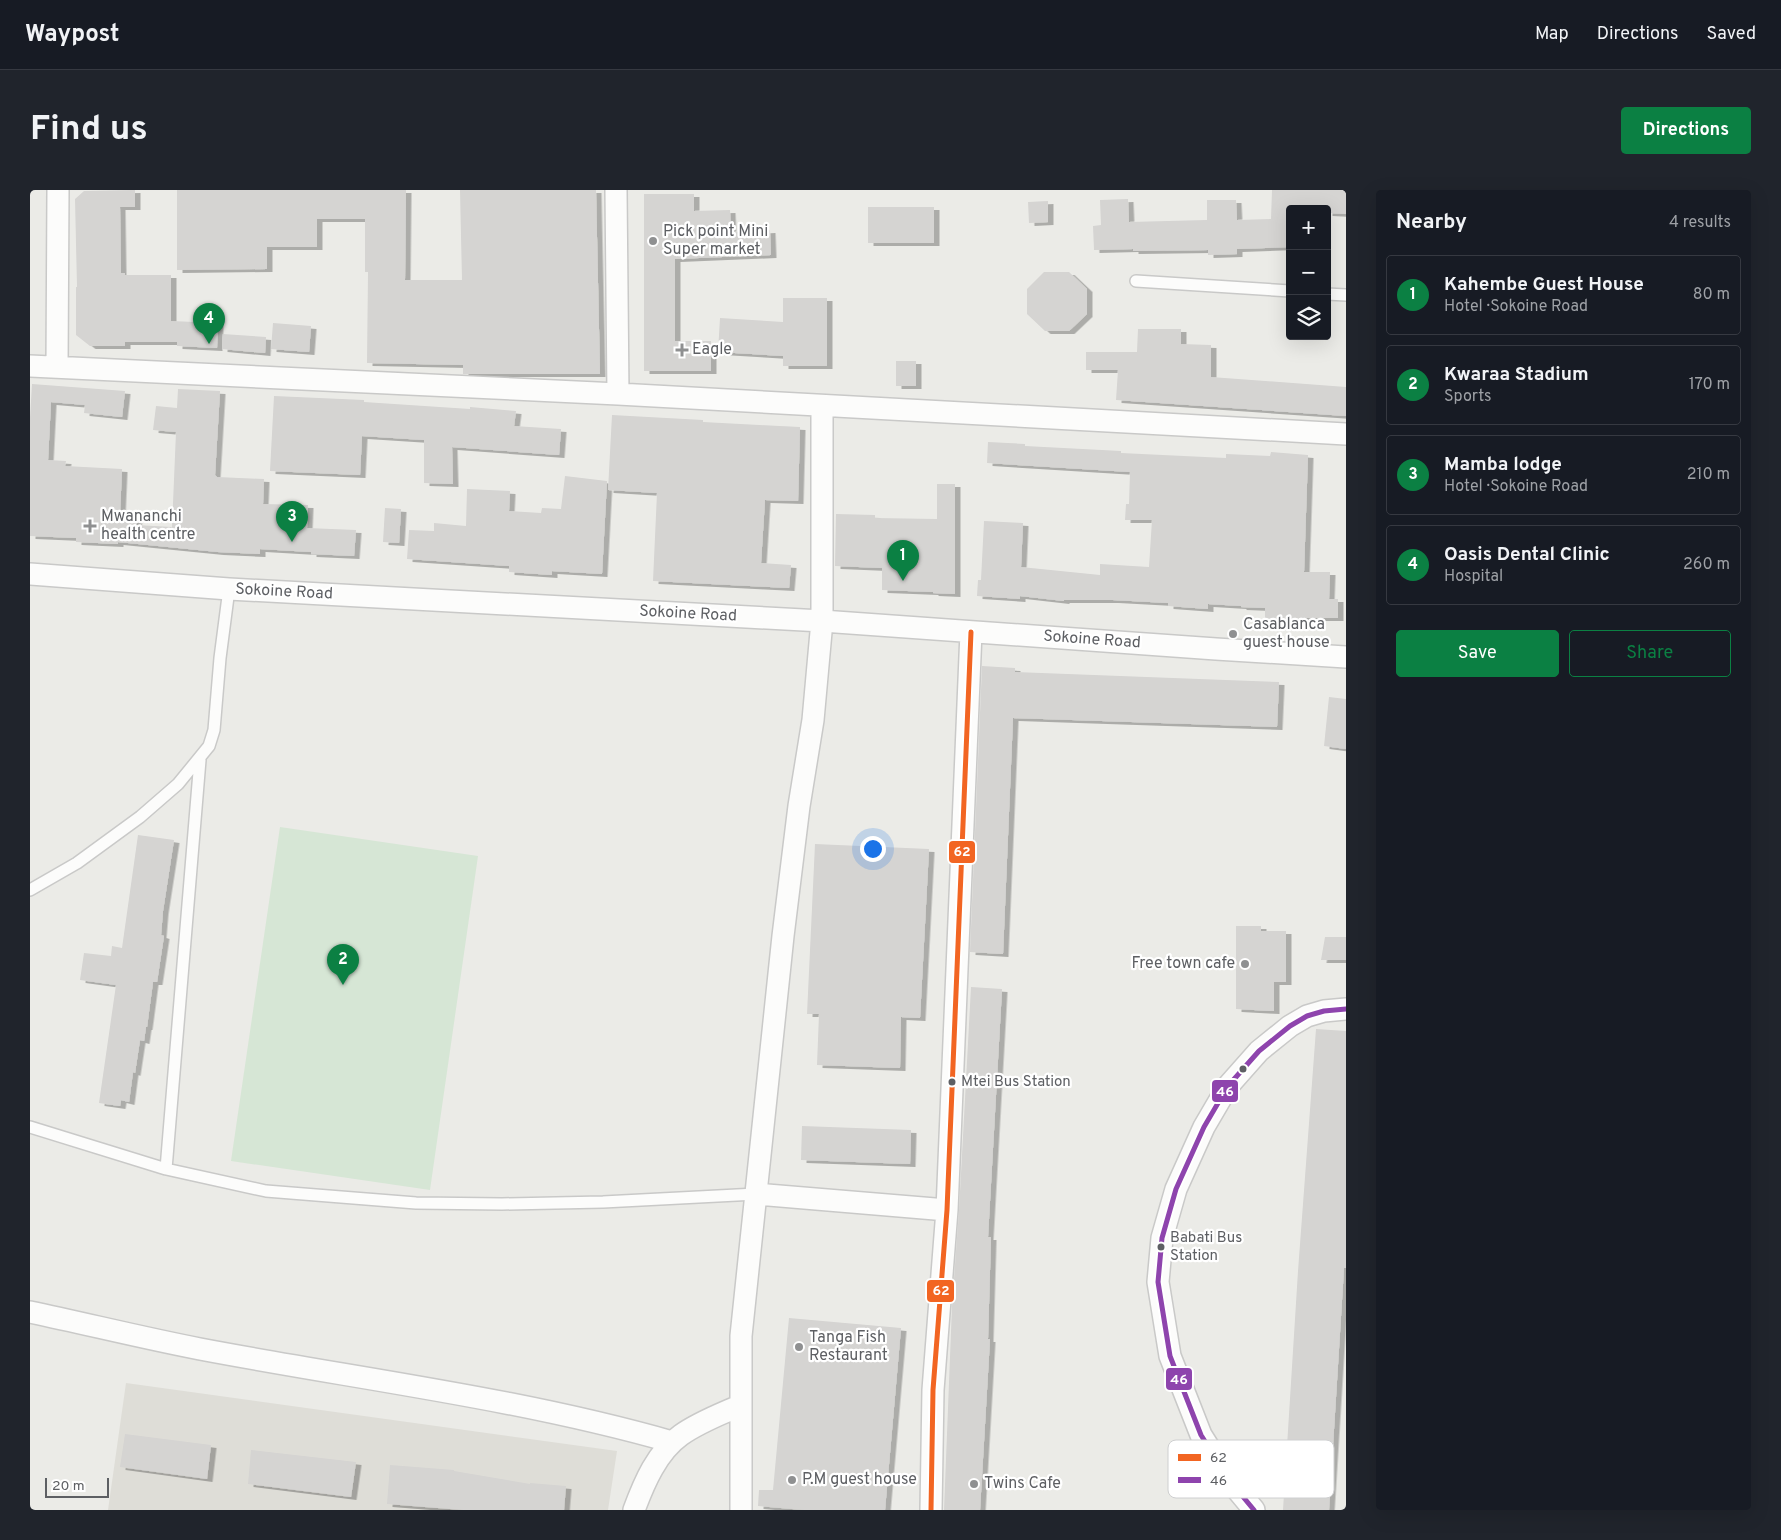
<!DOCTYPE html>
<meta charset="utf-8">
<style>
body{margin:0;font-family:Overpass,sans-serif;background:#20242c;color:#f1f3f6}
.controls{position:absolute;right:15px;top:15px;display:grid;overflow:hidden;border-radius:5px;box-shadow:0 5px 20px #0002}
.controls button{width:45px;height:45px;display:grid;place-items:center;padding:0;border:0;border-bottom:1px solid #363941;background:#171b24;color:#f1f3f6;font:25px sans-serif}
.scale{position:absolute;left:15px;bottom:12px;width:64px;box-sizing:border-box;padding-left:5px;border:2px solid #5d5f63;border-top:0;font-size:14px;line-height:18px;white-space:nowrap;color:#5d5f63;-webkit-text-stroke:4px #fff;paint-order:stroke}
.you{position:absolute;left:842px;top:658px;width:18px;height:18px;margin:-12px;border:4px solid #fff;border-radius:50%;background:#1a73e8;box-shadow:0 0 0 8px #1a73e833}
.badge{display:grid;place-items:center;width:32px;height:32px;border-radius:50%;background:#0b8043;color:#fff;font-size:16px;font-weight:700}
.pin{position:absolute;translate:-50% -41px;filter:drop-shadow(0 1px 2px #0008)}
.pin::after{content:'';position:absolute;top:26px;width:18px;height:15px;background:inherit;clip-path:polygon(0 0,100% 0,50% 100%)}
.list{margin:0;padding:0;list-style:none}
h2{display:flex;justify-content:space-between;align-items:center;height:65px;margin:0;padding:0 20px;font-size:21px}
h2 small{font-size:16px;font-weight:400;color:#9ea1a6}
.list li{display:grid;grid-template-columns:32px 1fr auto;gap:15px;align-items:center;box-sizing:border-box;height:80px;margin:0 10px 10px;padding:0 10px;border:1px solid #363941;border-radius:5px}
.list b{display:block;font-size:19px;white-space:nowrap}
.list p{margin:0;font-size:16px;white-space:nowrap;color:#9ea1a6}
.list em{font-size:16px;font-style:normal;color:#9ea1a6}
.actions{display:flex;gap:10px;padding:15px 20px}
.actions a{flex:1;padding:11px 0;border:1px solid #0b8043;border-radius:5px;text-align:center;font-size:18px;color:#0b8043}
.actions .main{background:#0b8043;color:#fff}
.icon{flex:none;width:28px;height:28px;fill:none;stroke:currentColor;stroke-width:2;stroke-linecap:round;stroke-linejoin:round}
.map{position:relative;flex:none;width:1316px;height:1320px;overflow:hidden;border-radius:5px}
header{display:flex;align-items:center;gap:30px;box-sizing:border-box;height:70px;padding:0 25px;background:#171b24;border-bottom:1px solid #363941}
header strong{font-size:24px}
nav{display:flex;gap:28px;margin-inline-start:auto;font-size:18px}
.intro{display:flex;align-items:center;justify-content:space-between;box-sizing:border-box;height:120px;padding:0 30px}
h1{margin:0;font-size:35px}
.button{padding:12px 22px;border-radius:5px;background:#0b8043;color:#fff;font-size:18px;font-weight:700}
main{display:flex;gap:30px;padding:0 30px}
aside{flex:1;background:#171b24;border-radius:5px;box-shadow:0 5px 20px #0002}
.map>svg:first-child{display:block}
.education{fill:#deddd7}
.green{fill:#d6e6d5}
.building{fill:#d5d4d2;filter:url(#shadow)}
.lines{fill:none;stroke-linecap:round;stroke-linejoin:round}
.service-casing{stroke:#c9c9c8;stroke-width:14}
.minor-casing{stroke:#c9c9c8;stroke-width:24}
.service{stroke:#fcfcfb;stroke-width:11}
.minor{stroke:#fcfcfb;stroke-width:21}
.bus-1-casing{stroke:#fff;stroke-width:9}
.bus-2-casing{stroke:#fff;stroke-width:9}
.bus-1{stroke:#f26522;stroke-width:5}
.bus-2{stroke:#8e44ad;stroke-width:5}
.poi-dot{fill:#8f9091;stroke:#fff;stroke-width:2}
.bus-dot{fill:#5d5f63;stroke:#fff;stroke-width:2}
.labels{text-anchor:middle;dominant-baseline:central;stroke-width:4.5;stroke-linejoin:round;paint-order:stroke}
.bus-label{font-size:15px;fill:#5d5f63;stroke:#fff;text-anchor:start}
.poi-label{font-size:16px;fill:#5d5f63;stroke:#fff;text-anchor:start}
.street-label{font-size:16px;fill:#5d5f63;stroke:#fff}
.key{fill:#fff;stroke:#cecfd0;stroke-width:1}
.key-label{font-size:14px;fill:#5d5f63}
.line-badge{stroke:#fff;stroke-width:2}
.badge-label{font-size:14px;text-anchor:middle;font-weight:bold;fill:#fff}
</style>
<header>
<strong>Waypost</strong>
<nav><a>Map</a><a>Directions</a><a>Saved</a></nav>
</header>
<div class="intro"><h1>Find us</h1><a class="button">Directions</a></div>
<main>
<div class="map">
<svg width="1316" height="1320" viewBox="0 0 1316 1320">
<defs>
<filter id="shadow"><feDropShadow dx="5.5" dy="3" stdDeviation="0" flood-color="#0004"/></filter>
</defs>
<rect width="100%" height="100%" fill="#ebebe7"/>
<path class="education" d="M96 1193 587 1261 578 1320H78Z"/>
<path class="green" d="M250 637 448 666 400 1000 201 971Z"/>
<path class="building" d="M105 0V17H90L91 83H95V85H141V131L188 133 187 158 147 156V152H95V156H60L46 145V97H47L45 9 54 1Z
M147 0H376L375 90H432L430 0H566L570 184H433V175L337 173 338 82H335V29H287V57H237V79L147 80Z
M1242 0H1316V24L1297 23V19H1260V57L1207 59V64L1178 65V60L1103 61V59L1064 60 1063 36 1071 35 1070 10 1098 9 1099 32 1177 30V10H1206L1207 30 1241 29Z
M614 4H664V21L700 20 701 42 740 40 741 65 645 69V151H681V181H614Z
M1018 11V32L999 33 998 12Z
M838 17H904V53H838Z
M1014 82H1039L1057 99V124L1039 141H1015L997 124V99Z
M753 108H797V176H753V166L688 162 690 128 753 132Z
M243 133 281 136 279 162 241 159Z
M1108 139H1151V154L1181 155V187L1316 197V226L1086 210 1088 180H1056V162H1107Z
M193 144 236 147 235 163 192 159Z
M866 171H886V196H866Z
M2 194 95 201 92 227 54 223 55 215 21 212 18 270 36 271 35 276 92 279 90 324 107 326 106 335 142 337 146 242 123 240 126 216 147 218 148 199 190 201 185 285 187 287 234 289 233 314 278 315 277 338 326 340 324 366 281 364V362L230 359V364L188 362 88 352V354L46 352V348L0 346V228Z
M244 206 334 210V212L440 219V217L486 221 484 236 531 239 529 265 422 257 423 294 394 293V250L332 246 330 285 240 281Z
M582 225 673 230V232L770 237 768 311 735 310 731 373 761 375 759 398 623 391 627 303 578 300Z
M958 252 995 254V256L1091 261V263L1196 268V264L1240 266 1241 262 1278 265 1274 382H1300L1299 409H1308V428H1272V436L1235 434V418L1211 417V416L1178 414V419L1138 416V413L1083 410H1034V411L990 406V409L947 406 948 390H951L954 331 993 333 991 377 1070 385V374L1119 377 1122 330H1095L1096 314H1099L1100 282 957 273Z
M535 286 577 291 572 384 522 381V385L479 382V376L377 369 379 340 404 341V333L436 336 437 299 480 301 479 321 511 323 512 318 531 319Z
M907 294H925V404L903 403V402L852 400V378L805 376 806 324 845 325V328L907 329Z
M355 318 371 319 369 353 353 352Z
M952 476 985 478V482L1249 492 1247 537 983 528 973 764 940 762Z
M1299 507 1316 509V559L1294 556Z
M108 645 144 650 133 721 131 745 134 746 127 792H123L117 837H116L114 851 110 850 105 883 103 882 99 912 91 910 90 916 69 913 86 795 50 790 54 763 81 766 82 756 92 758Z
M785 654 899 659 890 828 871 827 870 878 787 875 789 824H777Z
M1206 736H1231V741H1256V792H1244V821L1206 819Z
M1295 747H1316V770H1291Z
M941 797 972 799 958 1047H961L958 1149H960L950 1320H914L922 1116 929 1021Z
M1286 839 1316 841V1078H1314L1299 1320H1253L1268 1081Z
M772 936 881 940 880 974 771 970Z
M759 1128 871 1138 855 1320H774L728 1316 729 1300H743Z
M95 1244 181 1255 177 1289 90 1277Z
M221 1260 326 1272 321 1307 218 1294Z
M360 1275 424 1280V1281L500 1294V1293L536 1296 534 1320H433L357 1314Z"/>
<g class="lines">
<defs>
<path id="service" d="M1106 91 1260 101
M1297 104 1316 105
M0 700 47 673 110 627 148 594 179 556 184 540 190 468 199 399
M0 937 136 979 236 1001 386 1013 472 1014 573 1012 726 1004
M136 979 170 570"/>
<path id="minor" d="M586 0 588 204
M0 176 588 204 1316 244
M27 177 28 0
M0 384 199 399 792 431 1186 459 1316 467
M726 1004 917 1020
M0 1122C57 1134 113 1148 170 1159 328 1189 488 1208 642 1252
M604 1320C614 1293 627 1262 651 1245 669 1232 691 1224 711 1215
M711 1320V1146L753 746 769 616 783 530 792 431V216
M901 1320 903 1200 917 1020 941 442
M1224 1320 1200 1291 1171 1245 1140 1166 1128 1092 1132 1048 1146 999 1174 937 1198 896 1229 861 1260 836 1277 826 1294 821 1316 819"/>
</defs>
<use href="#service" class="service-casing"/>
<use href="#minor" class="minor-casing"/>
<use href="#service" class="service"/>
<use href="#minor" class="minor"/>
<defs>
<path id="bus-1" d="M901 1320 903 1200 917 1020 941 442"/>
<path id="bus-2" d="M1224 1320 1200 1291 1171 1245 1140 1166 1128 1092 1132 1048 1146 999 1174 937 1198 896 1229 861 1260 836 1277 826 1294 821 1316 819"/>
</defs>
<use href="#bus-1" class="bus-1-casing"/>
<use href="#bus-2" class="bus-2-casing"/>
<use href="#bus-1" class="bus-1"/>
<use href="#bus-2" class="bus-2"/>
</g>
<g class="poi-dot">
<circle cx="623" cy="51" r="5"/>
<path d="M649.5 152.5h5v5h5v5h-5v5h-5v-5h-5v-5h5z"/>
<path d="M57.5 328.5h5v5h5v5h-5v5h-5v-5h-5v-5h5z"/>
<circle cx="1203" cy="444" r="5"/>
<circle cx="1215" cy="774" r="5"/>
<circle cx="769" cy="1157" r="5"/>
<circle cx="762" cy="1290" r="5"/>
<circle cx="944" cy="1294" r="5"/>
</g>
<g class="bus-dot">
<circle cx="1213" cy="879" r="4.5"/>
<circle cx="922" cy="892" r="4.5"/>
<circle cx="1131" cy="1057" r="4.5"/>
</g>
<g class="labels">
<g class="bus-label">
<text x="931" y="892">Mtei Bus Station</text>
<text x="1140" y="1048">Babati Bus<tspan x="1140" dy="18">Station</tspan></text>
</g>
<g class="poi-label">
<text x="633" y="42">Pick point Mini<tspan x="633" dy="18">Super market</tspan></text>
<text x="662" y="160">Eagle</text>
<text x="71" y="327">Mwananchi<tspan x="71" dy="18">health centre</tspan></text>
<text x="1213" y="435">Casablanca<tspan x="1213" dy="18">guest house</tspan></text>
<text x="1205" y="774" text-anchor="end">Free town cafe</text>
<text x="779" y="1148">Tanga Fish<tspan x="779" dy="18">Restaurant</tspan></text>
<text x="772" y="1290">P.M guest house</text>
<text x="954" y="1294">Twins Cafe</text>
</g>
<g class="street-label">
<text transform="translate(254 402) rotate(3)">Sokoine Road</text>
<text transform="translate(658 424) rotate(3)">Sokoine Road</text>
<text transform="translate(1062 450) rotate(4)">Sokoine Road</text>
</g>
</g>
<rect x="1138" y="1250" width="166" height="58" rx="8" class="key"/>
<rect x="1148" y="1264" width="23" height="7" fill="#f26522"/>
<rect x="1148" y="1287" width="23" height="6" fill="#8e44ad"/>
<g class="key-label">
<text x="1180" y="1272">62</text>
<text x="1180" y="1295">46</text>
</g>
<g class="line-badge">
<rect x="918" y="650" width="28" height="24" rx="5" fill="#f26522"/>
<rect x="1181" y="889" width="28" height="24" rx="5" fill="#8e44ad"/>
<rect x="896" y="1089" width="29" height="24" rx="5" fill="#f26522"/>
<rect x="1135" y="1177" width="28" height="24" rx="5" fill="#8e44ad"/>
</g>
<g class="badge-label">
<text x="932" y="666">62</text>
<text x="1195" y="906">46</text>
<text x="911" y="1105">62</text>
<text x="1149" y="1194">46</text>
</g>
</svg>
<div class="controls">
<button>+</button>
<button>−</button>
<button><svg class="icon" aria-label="layers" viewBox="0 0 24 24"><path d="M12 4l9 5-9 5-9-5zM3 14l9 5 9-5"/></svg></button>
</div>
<div class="scale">20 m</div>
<div class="you"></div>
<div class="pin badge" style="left:873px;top:391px">1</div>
<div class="pin badge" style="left:313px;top:795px">2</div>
<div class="pin badge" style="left:262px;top:352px">3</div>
<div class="pin badge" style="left:179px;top:154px">4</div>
</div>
<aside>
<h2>Nearby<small>4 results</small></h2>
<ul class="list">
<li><span class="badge">1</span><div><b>Kahembe Guest House</b><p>Hotel · Sokoine Road</p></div><em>80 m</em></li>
<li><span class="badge">2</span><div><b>Kwaraa Stadium</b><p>Sports</p></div><em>170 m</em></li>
<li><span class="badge">3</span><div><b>Mamba lodge</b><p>Hotel · Sokoine Road</p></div><em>210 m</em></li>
<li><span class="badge">4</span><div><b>Oasis Dental Clinic</b><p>Hospital</p></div><em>260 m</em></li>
</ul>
<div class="actions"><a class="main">Save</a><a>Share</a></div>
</aside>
</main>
